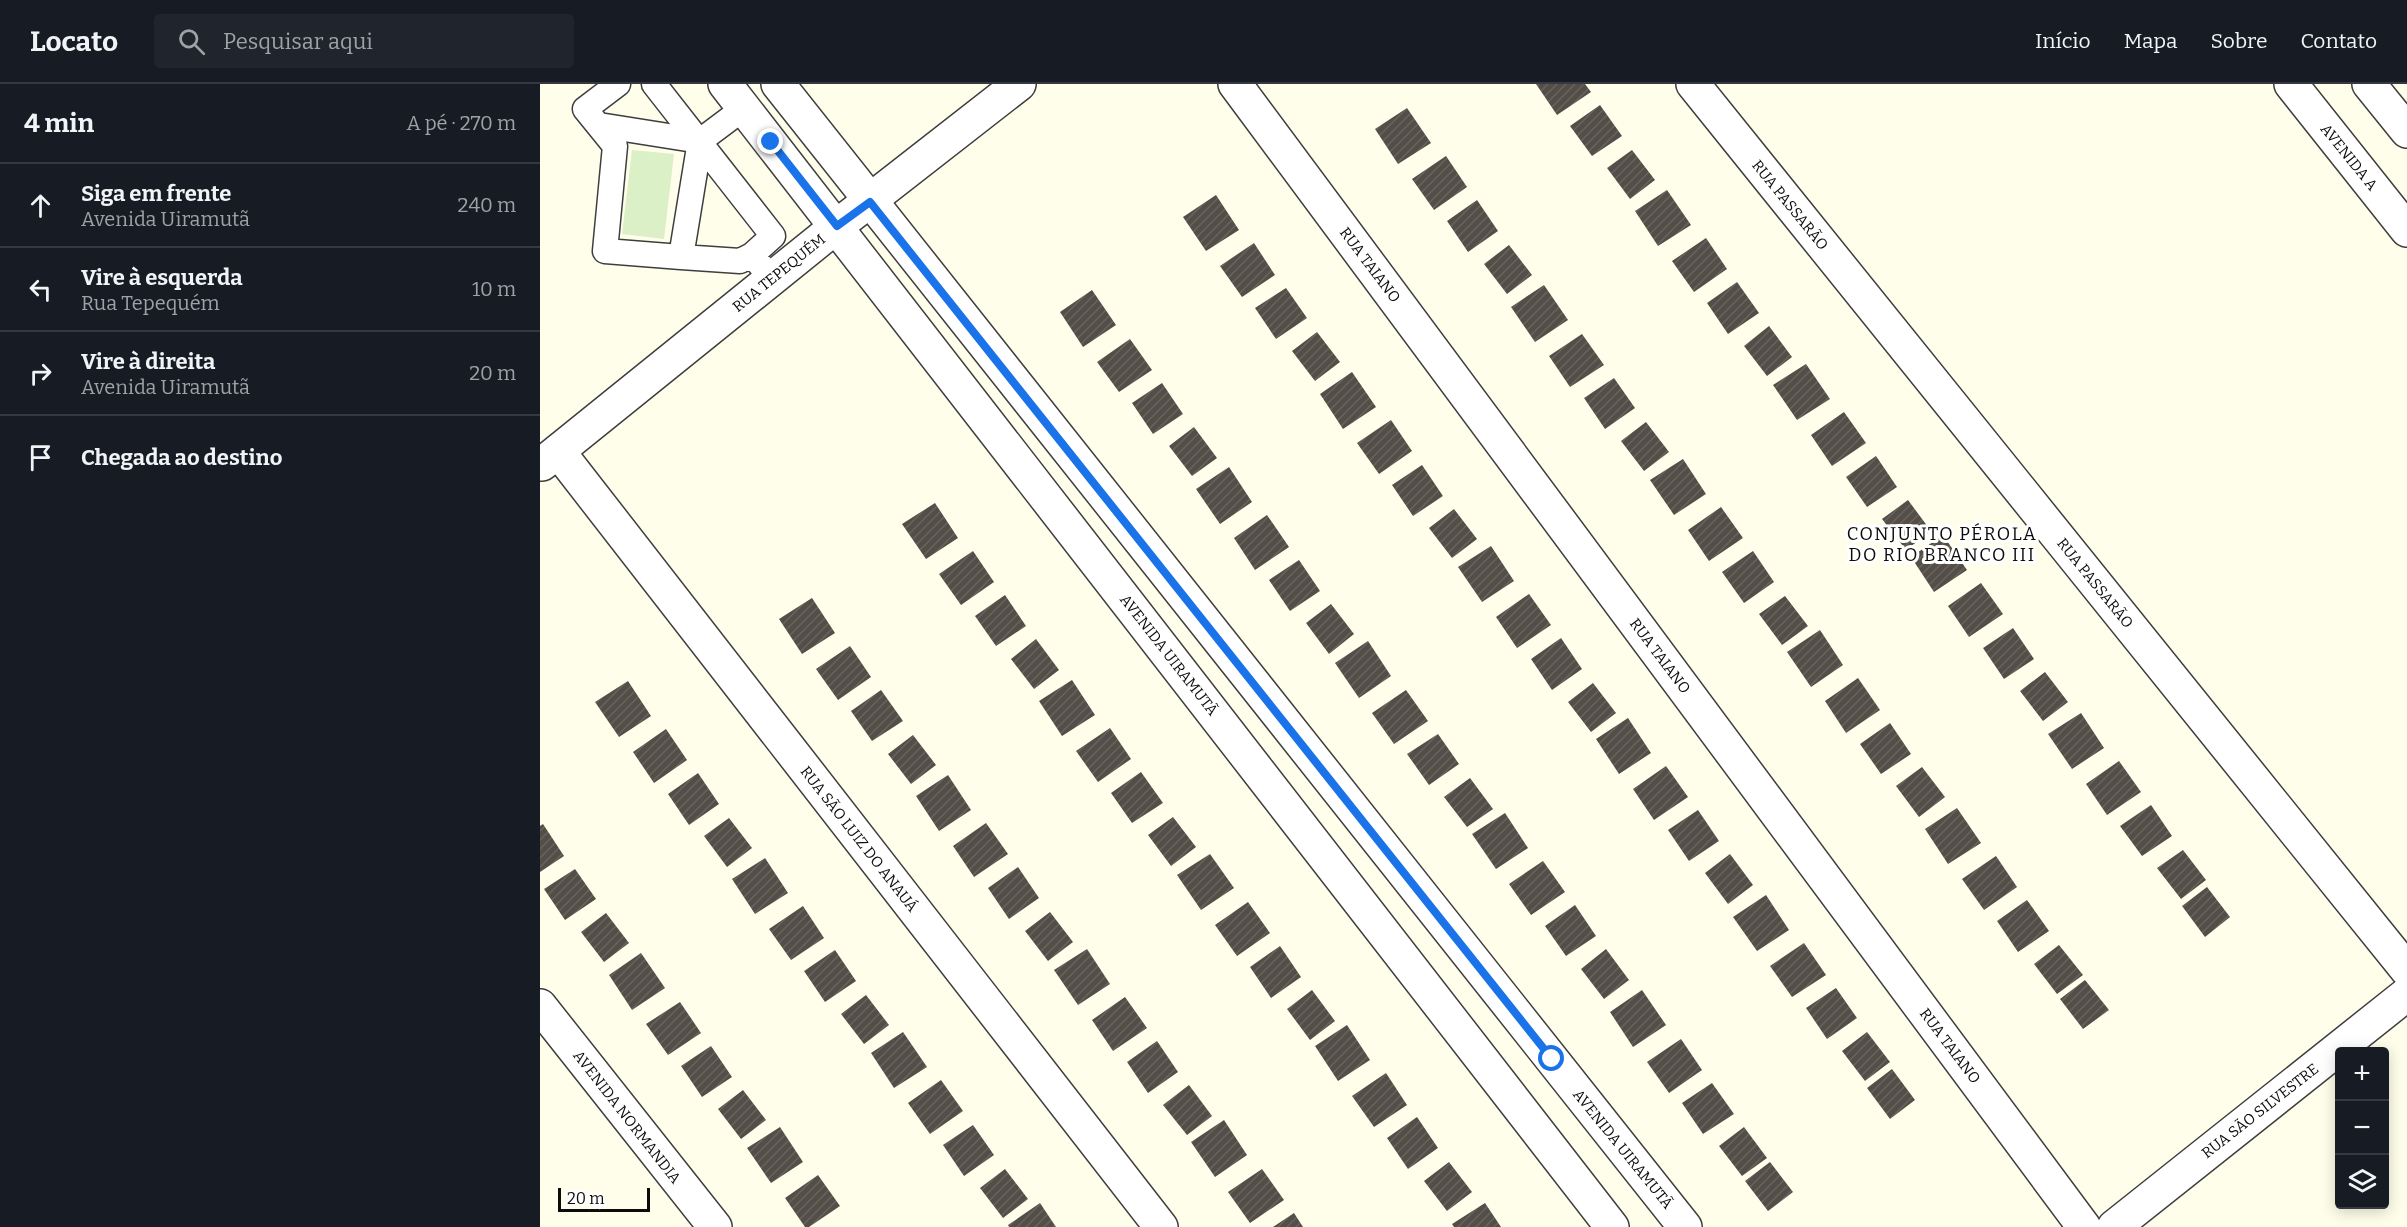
<!DOCTYPE html>
<html lang="pt">
<meta charset="utf-8">
<style>
body{margin:0;font-family:Bitter,serif;background:#20242c;color:#f1f3f6}
.controls{position:absolute;right:18px;bottom:18px;display:grid;overflow:hidden;border-radius:6px;box-shadow:0 3px 15px #0003}
.controls button{width:54px;height:54px;display:grid;place-items:center;padding:0;border:0;border-bottom:2px solid #363941;background:#171b24;color:#f1f3f6;font:30px sans-serif}
.scale{position:absolute;left:18px;bottom:15px;width:92px;box-sizing:border-box;padding-left:6px;border:3px solid #0b0b0b;border-top:0;font-size:16px;line-height:21px;white-space:nowrap;color:#0b0b0b;-webkit-text-stroke:4px #fff;paint-order:stroke}
.stop{position:absolute;width:18px;height:18px;margin:-14px;border:4px solid #1a73e8;border-radius:50%;background:#fff}
.stop.end{background:#1a73e8;border-color:#fff;box-shadow:0 2px 6px #0008}
.list{margin:0;padding:0;list-style:none}
h2{display:flex;justify-content:space-between;align-items:center;height:78px;margin:0;padding:0 24px;font-size:26px}
h2 small{font-size:20px;font-weight:400;color:#9ea1a6}
.list li{display:grid;grid-template-columns:39px 1fr auto;gap:18px;align-items:center;box-sizing:border-box;height:84px;padding:0 24px;border-top:2px solid #363941}
.list b{display:block;font-size:22px;white-space:nowrap}
.list p{margin:0;font-size:20px;white-space:nowrap;color:#9ea1a6}
.list em{font-size:20px;font-style:normal;color:#9ea1a6}
.icon{flex:none;width:33px;height:33px;fill:none;stroke:currentColor;stroke-width:2;stroke-linecap:round;stroke-linejoin:round}
.map{position:relative;flex:none;width:1867px;height:1143px;overflow:hidden}
header{display:flex;align-items:center;gap:36px;box-sizing:border-box;height:84px;padding:0 30px;background:#171b24;border-bottom:2px solid #363941}
header strong{font-size:28px}
nav{display:flex;gap:33px;margin-inline-start:auto;font-size:21px}
.search{width:420px;height:54px;background:#20242c;display:flex;align-items:center;gap:15px;box-sizing:border-box;padding:0 21px;border-radius:6px;color:#9ea1a6;font-size:22px}
main{display:flex}
aside{flex:1;background:#171b24}
.map>svg:first-child{display:block}
.pitch{fill:#dbf0c6}
.building{fill:url(#building-hatch)}
.lines{fill:none;stroke-linecap:round;stroke-linejoin:round}
.pedestrian-casing{stroke:#3e3e3e;stroke-width:27}
.minor-casing{stroke:#3e3e3e;stroke-width:36}
.tertiary-casing{stroke:#3e3e3e;stroke-width:36}
.pedestrian{stroke:#fff;stroke-width:24}
.minor{stroke:#fff;stroke-width:33}
.tertiary{stroke:#fff;stroke-width:33}
.route{stroke:#1a73e8;stroke-width:8}
.labels{text-anchor:middle;dominant-baseline:central;stroke-width:6;stroke-linejoin:round;paint-order:stroke}
.street-label{font-size:15px;fill:#0b0b0b;stroke:#fff}
.quarter-label{font-size:18px;letter-spacing:1.5px;fill:#0b0b0b;stroke:#fff}
</style>
<header>
<strong>Locato</strong>
<div class="search"><svg class="icon" aria-label="search" viewBox="0 0 24 24"><circle cx="10" cy="10" r="6"/><path d="M15 15l6 6"/></svg>Pesquisar aqui</div>
<nav><a>Início</a><a>Mapa</a><a>Sobre</a><a>Contato</a></nav>
</header>
<main>
<aside>
<h2>4 min<small>A pé · 270 m</small></h2>
<ul class="list">
<li><svg class="icon" aria-label="ahead" viewBox="0 0 24 24"><path d="M12 20V5M6 11l6-6 6 6"/></svg><div><b>Siga em frente</b><p>Avenida Uiramutã</p></div><em>240 m</em></li>
<li><svg class="icon" aria-label="left" viewBox="0 0 24 24"><path d="M17 20v-9H6M10 6l-5 5 5 5"/></svg><div><b>Vire à esquerda</b><p>Rua Tepequém</p></div><em>10 m</em></li>
<li><svg class="icon" aria-label="right" viewBox="0 0 24 24"><path d="M7 20v-9h11M14 6l5 5-5 5"/></svg><div><b>Vire à direita</b><p>Avenida Uiramutã</p></div><em>20 m</em></li>
<li><svg class="icon" aria-label="arrive" viewBox="0 0 24 24"><path d="M6 21V4h12l-3 4 3 4H6"/></svg><div><b>Chegada ao destino</b></div></li>
</ul>
</aside>
<div class="map">
<svg width="1867" height="1143" viewBox="0 0 1867 1143">
<defs>
<pattern id="building-hatch" width="6" height="6" patternUnits="userSpaceOnUse" patternTransform="scale(1.5)"><rect width="6" height="6" fill="#544e48"/><path d="M-1 1l2-2M0 6l6-6M5 7l2-2" fill="none" stroke="#68635e"/></pattern>
</defs>
<rect width="100%" height="100%" fill="#fffeea"/>
<path class="pitch" d="M92 66 134 70 124 155 82 150Z"/>
<path class="building" d="M996 0H1045L1051 8 1017 31Z
M1060 21 1082 52 1052 72 1030 42Z
M867 24 891 59 858 80 835 45Z
M1092 66 1115 96 1090 115 1067 84Z
M906 72 927 103 894 126 872 95Z
M1127 106 1151 141 1118 162 1095 127Z
M676 111 699 146 666 167 643 133Z
M937 116 958 147 928 168 907 137Z
M1166 154 1187 185 1154 208 1132 177Z
M714 159 735 191 702 213 680 182Z
M969 161 992 191 967 210 944 180Z
M1197 198 1219 229 1188 250 1167 219Z
M1004 201 1028 236 995 258 971 223Z
M746 204 767 234 736 255 715 224Z
M552 206 576 241 543 263 520 228Z
M1229 242 1252 273 1227 292 1204 262Z
M777 248 800 278 775 297 752 267Z
M1042 250 1064 281 1030 303 1009 272Z
M590 255 612 286 579 308 557 278Z
M1266 280 1290 315 1257 336 1233 301Z
M812 288 836 323 803 345 780 310Z
M1074 294 1095 324 1065 345 1044 314Z
M622 299 643 330 613 350 592 319Z
M1304 328 1326 359 1292 382 1271 351Z
M851 336 872 367 839 390 817 359Z
M1106 338 1129 368 1104 387 1081 357Z
M654 343 677 374 652 392 629 362Z
M1336 372 1357 403 1327 423 1306 393Z
M1143 375 1166 410 1134 431 1110 396Z
M882 381 903 412 873 432 852 401Z
M689 383 712 418 680 440 656 405Z
M1368 416 1391 447 1366 466 1342 435Z
M395 419 418 454 386 475 362 440Z
M1181 423 1203 454 1169 477 1148 446Z
M914 425 937 455 912 474 889 444Z
M727 431 749 463 715 486 694 454Z
M1403 451 1427 486 1394 508 1371 473Z
M951 462 974 497 942 518 918 483Z
M433 467 454 498 421 521 399 490Z
M1213 467 1234 498 1204 519 1182 488Z
M759 476 780 507 750 527 729 496Z
M1441 499 1463 530 1429 553 1408 522Z
M989 510 1011 541 977 564 956 533Z
M465 511 486 542 456 562 435 532Z
M1245 512 1268 542 1242 561 1219 530Z
M272 514 295 549 262 570 239 535Z
M791 520 814 550 789 570 766 539Z
M1473 544 1494 575 1464 595 1443 564Z
M1280 546 1303 581 1271 603 1247 568Z
M1021 554 1042 585 1012 606 991 575Z
M496 555 519 586 494 605 471 575Z
M828 557 851 592 819 614 795 579Z
M310 562 331 593 298 616 276 585Z
M1505 588 1528 618 1503 637 1480 607Z
M1318 594 1340 626 1306 649 1285 617Z
M532 596 555 631 522 652 499 617Z
M88 597 111 632 79 653 55 618Z
M1053 599 1076 629 1051 648 1028 618Z
M341 606 363 637 332 657 311 627Z
M866 606 888 637 854 660 832 629Z
M1541 629 1564 664 1532 685 1508 650Z
M1088 634 1111 669 1079 690 1056 655Z
M1350 639 1371 670 1341 690 1320 660Z
M570 644 591 675 558 698 536 667Z
M126 645 147 676 114 699 93 668Z
M898 650 919 680 889 701 867 670Z
M373 651 396 681 371 700 348 670Z
M1579 677 1601 708 1567 731 1546 700Z
M1126 682 1148 713 1114 736 1093 705Z
M1382 683 1405 713 1379 733 1356 702Z
M601 688 623 719 592 739 571 709Z
M158 689 179 720 149 741 128 710Z
M408 691 431 726 399 747 376 712Z
M930 694 953 725 927 743 904 713Z
M1611 721 1632 752 1602 772 1580 742Z
M1417 724 1441 759 1408 780 1385 745Z
M1158 726 1179 757 1149 777 1128 746Z
M965 729 988 764 956 785 932 750Z
M633 733 656 763 631 782 608 751Z
M189 734 212 764 187 783 164 752Z
M446 739 468 770 434 793 413 762Z
M3 740 24 772 0 788V742Z
M1643 766 1666 796 1641 815 1617 784Z
M670 770 694 804 661 826 637 791Z
M1190 770 1213 801 1188 820 1165 789Z
M1456 772 1477 803 1444 826 1422 795Z
M225 774 248 809 215 830 192 795Z
M1003 777 1025 808 991 831 969 800Z
M478 783 499 814 469 835 448 804Z
M35 785 56 815 25 836 4 805Z
M1667 803 1690 833 1665 853 1642 822Z
M1226 811 1249 846 1217 867 1193 833Z
M1487 816 1509 847 1478 868 1457 837Z
M708 818 730 849 697 872 675 841Z
M1035 821 1056 852 1026 872 1005 842Z
M263 822 284 854 251 876 229 845Z
M510 828 533 858 508 877 485 847Z
M66 829 89 859 64 878 41 848Z
M1264 859 1286 891 1252 913 1230 882Z
M1519 861 1543 891 1517 910 1494 880Z
M740 862 761 893 731 914 710 883Z
M547 865 570 900 538 921 514 886Z
M1066 865 1089 896 1064 915 1041 885Z
M295 866 316 897 285 918 264 887Z
M101 869 125 904 92 926 69 891Z
M1545 896 1569 926 1543 945 1520 915Z
M1296 904 1317 934 1287 955 1266 924Z
M772 906 795 937 770 956 747 925Z
M1102 906 1126 941 1093 963 1070 928Z
M326 911 349 941 324 960 301 930Z
M585 913 607 944 573 967 552 936Z
M140 918 161 949 128 971 106 940Z
M807 941 830 976 798 997 775 962Z
M363 948 387 983 354 1004 331 969Z
M1327 948 1350 978 1325 997 1302 967Z
M1141 955 1162 986 1129 1009 1107 978Z
M617 957 638 988 608 1009 587 978Z
M171 962 192 993 162 1013 141 982Z
M1352 985 1375 1016 1350 1035 1327 1004Z
M846 989 867 1021 834 1043 812 1012Z
M401 996 423 1027 390 1050 368 1019Z
M1172 999 1194 1030 1163 1050 1142 1019Z
M649 1001 672 1032 647 1051 623 1021Z
M203 1006 226 1036 201 1055 178 1025Z
M877 1033 898 1064 868 1085 847 1054Z
M684 1036 707 1071 675 1093 651 1058Z
M433 1041 454 1071 424 1092 403 1061Z
M240 1043 263 1078 231 1099 207 1064Z
M1204 1043 1227 1074 1202 1092 1179 1062Z
M909 1078 932 1108 907 1127 884 1097Z
M1230 1078 1253 1108 1228 1127 1205 1097Z
M465 1085 488 1115 463 1134 440 1104Z
M722 1085 744 1116 710 1139 688 1108Z
M278 1091 300 1122 269 1143H265L245 1114Z
M500 1119 516 1143H469L468 1141Z
M945 1119 961 1143H914L912 1140Z
M754 1129 763 1143H733Z"/>
<g class="lines">
<defs>
<path id="pedestrian" d="M78 0 45 25 75 62 65 167 141 173 160 57 204 24
M114 0 233 152 212 171 232 195
M59 41 160 57
M141 173 200 177 212 171"/>
<path id="minor" d="M695 0 1544 1143
M1153 0 1867 886
M1751 0 1867 146
M1829 0 1867 47
M18 367 621 1143
M2 380 297 142 479 0"/>
<path id="tertiary" d="M185 0 1072 1143
M238 0 1145 1143
M0 922 175 1143
M1574 1143 1867 910"/>
</defs>
<use href="#pedestrian" class="pedestrian-casing"/>
<use href="#minor" class="minor-casing"/>
<use href="#tertiary" class="tertiary-casing"/>
<use href="#pedestrian" class="pedestrian"/>
<use href="#minor" class="minor"/>
<use href="#tertiary" class="tertiary"/>
</g>
<g class="lines">
<path class="route" d="M231 58 297 142 330 118 1012 975"/>
</g>
<g class="labels">
<g class="street-label">
<text transform="translate(1809 73) rotate(51)">AVENIDA A</text>
<text transform="translate(1250 121) rotate(51)">RUA PASSARÃO</text>
<text transform="translate(830 181) rotate(53)">RUA TAIANO</text>
<text transform="translate(239 189) rotate(-39)">RUA TEPEQUÉM</text>
<text transform="translate(1555 499) rotate(51)">RUA PASSARÃO</text>
<text transform="translate(629 571) rotate(52)">AVENIDA UIRAMUTÃ</text>
<text transform="translate(1120 572) rotate(53)">RUA TAIANO</text>
<text transform="translate(319 755) rotate(52)">RUA SÃO LUIZ DO ANAUÁ</text>
<text transform="translate(1410 962) rotate(53)">RUA TAIANO</text>
<text transform="translate(1720 1027) rotate(-38)">RUA SÃO SILVESTRE</text>
<text transform="translate(87 1033) rotate(52)">AVENIDA NORMANDIA</text>
<text transform="translate(1083 1065) rotate(51)">AVENIDA UIRAMUTÃ</text>
</g>
<g class="quarter-label">
<text x="1402" y="450">CONJUNTO PÉROLA<tspan x="1402" dy="21">DO RIO BRANCO III</tspan></text>
</g>
</g>
</svg>
<div class="controls">
<button>+</button>
<button>−</button>
<button><svg class="icon" aria-label="layers" viewBox="0 0 24 24"><path d="M12 4l9 5-9 5-9-5zM3 14l9 5 9-5"/></svg></button>
</div>
<div class="scale">20 m</div>
<div class="stop" style="left:1012px;top:975px"></div>
<div class="stop end" style="left:231px;top:58px"></div>
</div>
</main>
